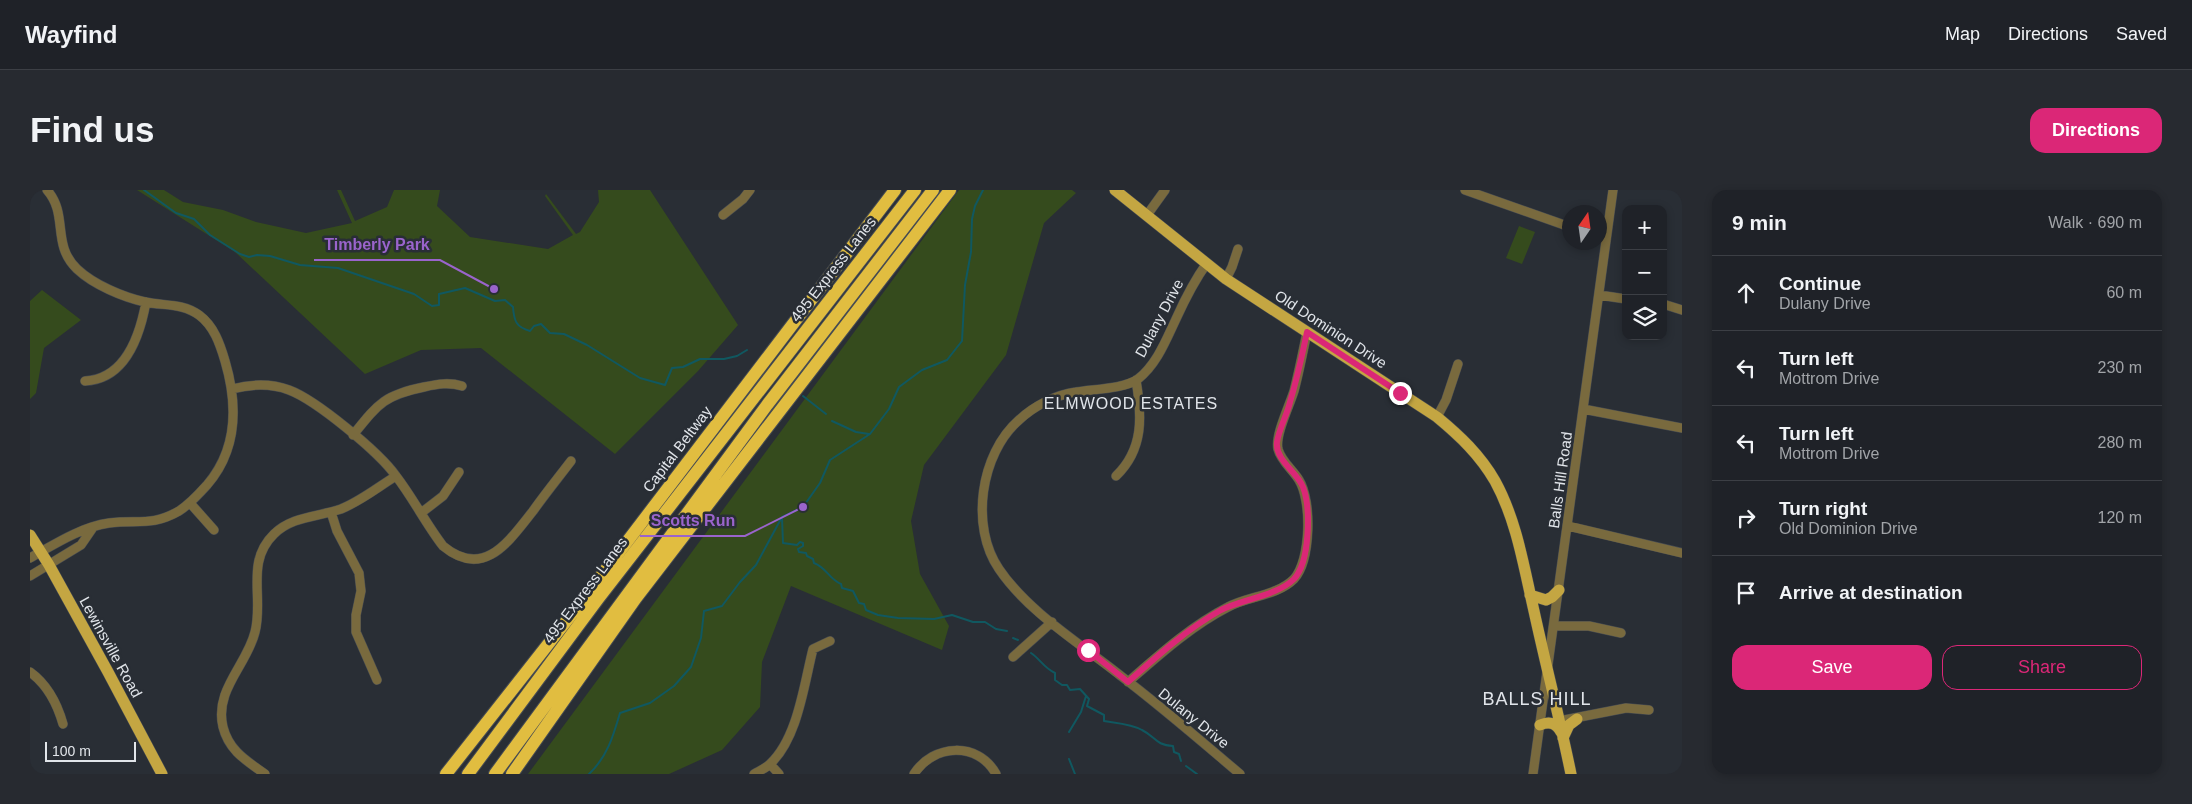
<!DOCTYPE html>
<meta charset="utf-8">
<style>
body{margin:0;font-family:Helvetica,sans-serif;background:#272a30;color:#f1f3f6}
.controls{position:absolute;right:15px;top:15px;display:grid;overflow:hidden;border-radius:10px;box-shadow:0 2px 8px #0003}
.controls button{width:45px;height:45px;display:grid;place-items:center;padding:0;border:0;border-bottom:1px solid #3c3f45;background:#1f2228;color:#f1f3f6;font:25px sans-serif}
.compass{position:absolute;left:1532px;top:15px;width:45px;height:45px;border-radius:50%;background:#1f2228;box-shadow:0 2px 8px #0003;rotate:13deg}
.scale{position:absolute;left:15px;bottom:12px;width:91px;box-sizing:border-box;padding-left:5px;border:2px solid #e1e5ea;border-top:0;font-size:14px;line-height:18px;white-space:nowrap;color:#e1e5ea;-webkit-text-stroke:4px #292e35;paint-order:stroke}
.stop{position:absolute;width:15px;height:15px;margin:-11px;border:4px solid #db2777;border-radius:50%;background:#fff}
.stop.end{background:#db2777;border-color:#fff;box-shadow:0 1px 5px #0008}
.list{margin:0;padding:0;list-style:none}
h2{display:flex;justify-content:space-between;align-items:center;height:65px;margin:0;padding:0 20px;font-size:21px}
h2 small{font-size:16px;font-weight:400;color:#a1a4a8}
.list li{display:grid;grid-template-columns:32px 1fr auto;gap:15px;align-items:center;box-sizing:border-box;height:75px;padding:0 20px;border-top:1px solid #3c3f45}
.list b{display:block;font-size:19px;white-space:nowrap}
.list p{margin:0;font-size:16px;white-space:nowrap;color:#a1a4a8}
.list em{font-size:16px;font-style:normal;color:#a1a4a8}
.actions{display:flex;gap:10px;padding:15px 20px}
.actions a{flex:1;padding:11px 0;border:1px solid #db2777;border-radius:15px;text-align:center;font-size:18px;color:#db2777}
.actions .main{background:#db2777;color:#fff}
.icon{flex:none;width:28px;height:28px;fill:none;stroke:currentColor;stroke-width:2;stroke-linecap:round;stroke-linejoin:round}
.map{position:relative;flex:none;width:1652px;height:584px;overflow:hidden;border-radius:15px}
header{display:flex;align-items:center;gap:30px;box-sizing:border-box;height:70px;padding:0 25px;background:#1f2228;border-bottom:1px solid #3c3f45}
header strong{font-size:24px}
nav{display:flex;gap:28px;margin-inline-start:auto;font-size:18px}
.intro{display:flex;align-items:center;justify-content:space-between;box-sizing:border-box;height:120px;padding:0 30px}
h1{margin:0;font-size:35px}
.button{padding:12px 22px;border-radius:15px;background:#db2777;color:#fff;font-size:18px;font-weight:700}
main{display:flex;gap:30px;padding:0 30px}
aside{flex:1;background:#1f2228;border-radius:15px;box-shadow:0 2px 8px #0003}
.map>svg:first-child{display:block}
.green{fill:#354b1d}
.lines{fill:none;stroke-linecap:round;stroke-linejoin:round}
.stream{stroke:#105860;stroke-width:2}
.minor-casing{stroke:#464b52;stroke-width:10}
.major-casing{stroke:#464b52;stroke-width:12}
.highway-casing{stroke:#464b52;stroke-width:14}
.minor{stroke:#796a3e;stroke-width:9}
.major{stroke:#c4a642;stroke-width:11}
.highway{stroke:#e1bd40;stroke-width:12}
.route{stroke:#db2777;stroke-width:6}
.labels{text-anchor:middle;dominant-baseline:central;stroke-width:5;stroke-linejoin:round;paint-order:stroke}
.street-label{font-size:15px;fill:#e1e5ea;stroke:#292e35}
.neighbourhood-label{font-size:16px;letter-spacing:1px;fill:#e1e5ea;stroke:#292e35}
.quarter-label{font-size:18px;letter-spacing:1px;fill:#e1e5ea;stroke:#292e35}
.leader{fill:none;stroke:#9a64cc;stroke-width:2}
.callout-dot{fill:#9a64cc;stroke:#292e35;stroke-width:2}
.callout-label{font-size:16px;text-anchor:middle;font-weight:bold;fill:#9a64cc;stroke:#292e35;stroke-width:5;stroke-linejoin:round;paint-order:stroke}
</style>
<header>
<strong>Wayfind</strong>
<nav><a>Map</a><a>Directions</a><a>Saved</a></nav>
</header>
<div class="intro"><h1>Find us</h1><a class="button">Directions</a></div>
<main>
<div class="map">
<svg width="1652" height="584" viewBox="0 0 1652 584">
<rect width="100%" height="100%" fill="#292e35"/>
<path class="green" d="M107 0H134L153 12 193 20 226 32 276 43 322 33 307 0H311L325 31 357 17 364 0H410L407 16 440 47 518 59 543 45 515 6 516 4 546 44 550 42 569 12 568 0H620L708 135 668 181 585 264 451 158 391 160 335 184 205 62Z
M929 0H1042L1046 3 1014 33 976 165 894 275 881 331 890 384 919 436 912 460 761 396 732 472 730 517 692 560 639 584H498Z
M1489 36 1505 42 1492 74 1476 68Z
M12 100 51 130 14 158 6 203 0 209V111Z"/>
<g class="lines">
<path class="stream" d="M114 0 146 23 164 29 180 45 210 64 219 67 227 65 240 66 270 75 308 78 384 104 402 116 409 115V104L435 98 465 111 475 110 483 117C484 131 486 137 500 141L504 136 511 134 520 143 534 144 557 155 610 188 635 195 642 178 653 177 670 169H694L707 166 717 160
M773 206 796 224
M802 231 826 242 839 244
M752 328 753 353 767 355 770 352 773 353V356L768 359 769 362 776 363 777 366 783 369 784 373C797 378 799 389 811 394L812 398 823 401 829 413 834 414 836 420 848 425 868 428 904 429 922 425 943 432H955L966 439 977 441
M983 448 988 450
M1001 463C1010 469 1014 478 1025 483V490L1032 495H1037L1040 500 1050 499 1059 509 1057 516 1074 525V531C1086 533 1102 534 1112 540 1126 547 1125 555 1143 556L1144 562 1149 564 1151 571
M1039 542 1051 522 1056 506
M1039 569 1045 584
M1156 576 1167 584
M559 584C577 567 583 547 590 523L620 513 644 496 661 477 671 448 674 421 692 416 710 392 726 375 752 327 773 317 790 293 800 270 840 244 859 219 869 197 892 180 917 170 932 151 935 95 941 62 942 29 945 16 953 0"/>
<defs>
<path id="minor" d="M1435 0 1540 37
M693 25 713 9 720 0
M1117 25 1135 0
M1177 73C1164 91 1155 109 1146 129 1136 150 1127 174 1108 189 1094 199 1063 199 1046 202 1025 205 1004 216 989 230 950 264 940 337 969 379 998 422 1051 454 1091 486 1132 517 1171 551 1210 584
M1196 89 1202 77 1208 59
M1569 105 1596 109
M1633 114 1652 120
M55 191C96 189 110 145 116 112
M202 199C221 194 240 193 259 200 286 210 349 262 366 286 383 308 396 334 413 356 454 390 479 351 503 321 515 304 528 288 541 271
M1553 219 1652 238
M1407 227 1416 210 1428 174
M323 245C348 214 354 205 394 197 408 194 419 192 432 196
M1086 286C1114 259 1112 226 1106 190
M160 313 184 340
M301 322 307 341 329 383 331 401 326 425V442L347 490
M391 323 413 306 429 282
M1538 336 1652 363
M0 368C25 354 51 337 79 333 107 329 121 337 149 321 160 314 168 305 177 295 208 259 208 215 195 171 190 154 184 136 169 125 153 113 134 116 115 112 93 107 64 95 47 79 21 54 39 25 17 0
M0 386 51 355 62 339
M1525 436H1559L1591 443
M983 467 1022 432
M0 482C18 495 27 513 33 534
M1098 492C1129 465 1161 436 1198 417 1218 406 1247 406 1264 389 1281 370 1282 311 1269 290 1263 280 1251 271 1248 259 1245 245 1259 217 1264 201 1269 182 1273 162 1277 142
M1529 531 1596 518 1619 520
M740 574 749 584
M235 584C217 571 199 561 193 537 184 500 217 475 225 442 234 408 215 372 244 344 262 326 288 327 311 319 331 311 348 297 366 286
M724 584C729 581 736 578 740 574 768 548 774 494 783 459L800 451
M884 584C903 554 948 551 966 584
M1503 584 1583 0"/>
<path id="major" d="M1085 0 1196 89 1407 227C1430 246 1450 265 1465 291 1487 331 1494 378 1504 421 1516 476 1530 530 1541 584
M0 345 19 375 78 482 132 584
M1500 405 1516 410 1522 407 1529 400
M1510 535C1519 531 1526 533 1531 542
M1533 548 1539 535 1547 529"/>
<path id="highway" d="M416 584 545 420 865 0
M438 584 568 409 885 0
M465 584 737 215 903 0
M482 584 606 408 920 0"/>
</defs>
<use href="#minor" class="minor-casing"/>
<use href="#major" class="major-casing"/>
<use href="#highway" class="highway-casing"/>
<use href="#minor" class="minor"/>
<use href="#major" class="major"/>
<use href="#highway" class="highway"/>
</g>
<g class="lines">
<path class="route" d="M1058 460 1098 492C1127 466 1157 439 1191 420 1212 409 1247 406 1264 389 1280 372 1281 318 1273 297 1267 282 1245 270 1247 252 1249 239 1257 225 1260 212 1267 189 1272 166 1277 142L1370 203"/>
</g>
<g class="labels">
<g class="street-label">
<text transform="translate(803 79) rotate(-52)">495 Express Lanes</text>
<text transform="translate(1129 128) rotate(-62)">Dulany Drive</text>
<text transform="translate(1301 139) rotate(33)">Old Dominion Drive</text>
<text transform="translate(647 259) rotate(-53)">Capital Beltway</text>
<text transform="translate(1530 290) rotate(-82)">Balls Hill Road</text>
<text transform="translate(555 400) rotate(-53)">495 Express Lanes</text>
<text transform="translate(81 457) rotate(61)">Lewinsville Road</text>
<text transform="translate(1164 528) rotate(39)">Dulany Drive</text>
</g>
<g class="neighbourhood-label">
<text x="1101" y="213">ELMWOOD ESTATES</text>
</g>
<g class="quarter-label">
<text x="1507" y="509">BALLS HILL</text>
</g>
</g>
<path class="leader" d="M464 99L410 70H284M773 317L715 346H610"/>
<g class="callout-dot">
<circle cx="464" cy="99" r="5"/>
<circle cx="773" cy="317" r="5"/>
</g>
<g class="callout-label">
<text x="347" y="60">Timberly Park</text>
<text x="663" y="336">Scotts Run</text>
</g>
</svg>
<div class="controls">
<button>+</button>
<button>−</button>
<button><svg class="icon" aria-label="layers" viewBox="0 0 24 24"><path d="M12 4l9 5-9 5-9-5zM3 14l9 5 9-5"/></svg></button>
</div>
<svg class="compass" viewBox="-18 -18 36 36"><path d="M0-13l5 13h-10z" fill="#e53935"/><path d="M0 13l5-13h-10z" fill="#a1a4a8"/></svg>
<div class="scale">100 m</div>
<div class="stop" style="left:1058px;top:460px"></div>
<div class="stop end" style="left:1370px;top:203px"></div>
</div>
<aside>
<h2>9 min<small>Walk · 690 m</small></h2>
<ul class="list">
<li><svg class="icon" aria-label="ahead" viewBox="0 0 24 24"><path d="M12 20V5M6 11l6-6 6 6"/></svg><div><b>Continue</b><p>Dulany Drive</p></div><em>60 m</em></li>
<li><svg class="icon" aria-label="left" viewBox="0 0 24 24"><path d="M17 20v-9H6M10 6l-5 5 5 5"/></svg><div><b>Turn left</b><p>Mottrom Drive</p></div><em>230 m</em></li>
<li><svg class="icon" aria-label="left" viewBox="0 0 24 24"><path d="M17 20v-9H6M10 6l-5 5 5 5"/></svg><div><b>Turn left</b><p>Mottrom Drive</p></div><em>280 m</em></li>
<li><svg class="icon" aria-label="right" viewBox="0 0 24 24"><path d="M7 20v-9h11M14 6l5 5-5 5"/></svg><div><b>Turn right</b><p>Old Dominion Drive</p></div><em>120 m</em></li>
<li><svg class="icon" aria-label="arrive" viewBox="0 0 24 24"><path d="M6 21V4h12l-3 4 3 4H6"/></svg><div><b>Arrive at destination</b></div></li>
</ul>
<div class="actions"><a class="main">Save</a><a>Share</a></div>
</aside>
</main>
